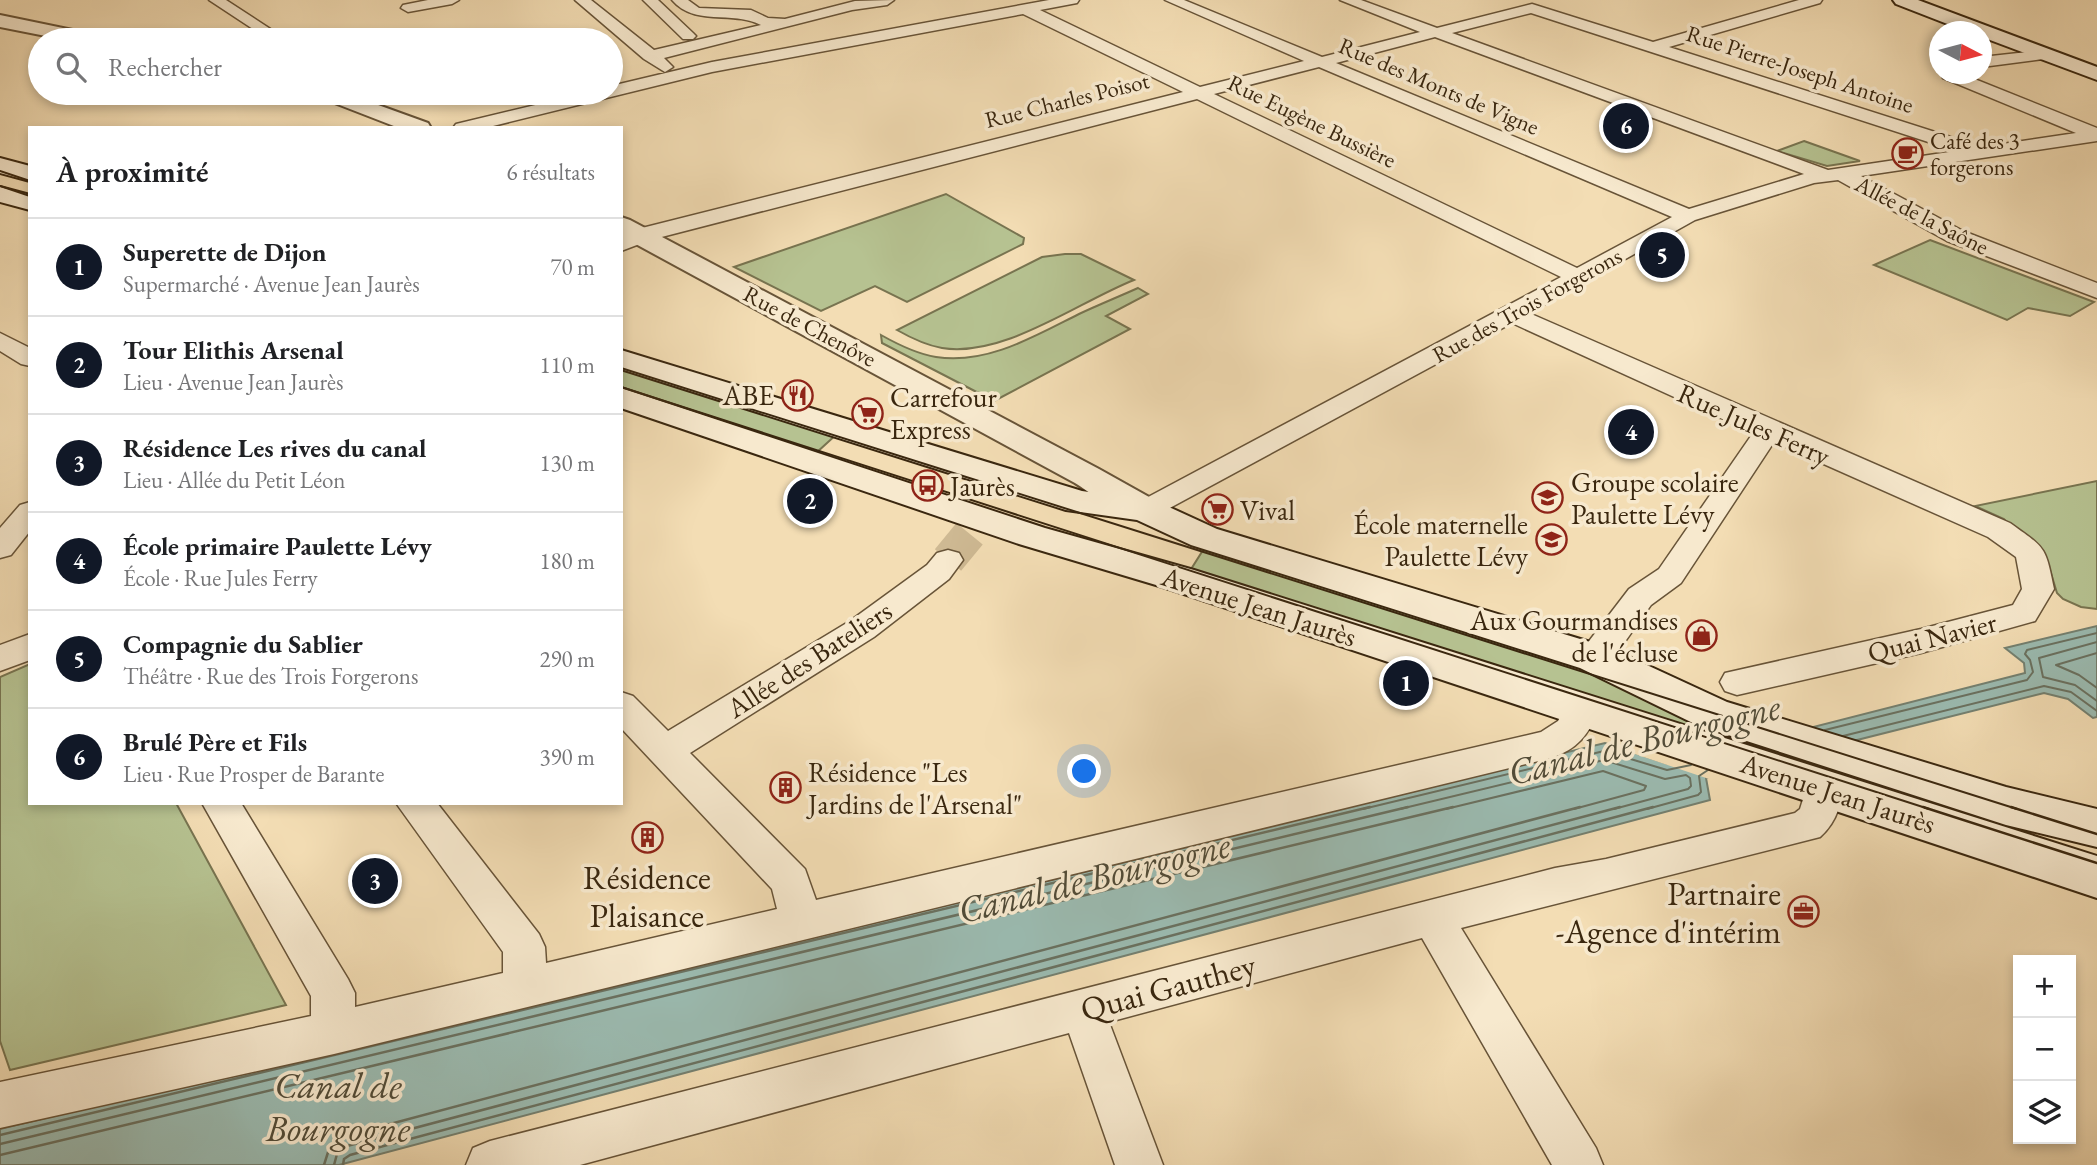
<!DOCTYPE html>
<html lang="fr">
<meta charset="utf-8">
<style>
body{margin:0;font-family:"EB Garamond",serif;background:#f6f6f6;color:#202124}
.controls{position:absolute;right:21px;bottom:21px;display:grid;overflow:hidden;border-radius:0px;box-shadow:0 4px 10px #0003}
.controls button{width:63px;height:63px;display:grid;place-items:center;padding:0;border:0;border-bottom:2px solid #e0e0e0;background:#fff;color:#202124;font:35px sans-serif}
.compass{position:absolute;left:1929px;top:21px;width:63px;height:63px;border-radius:50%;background:#fff;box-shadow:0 4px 10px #0003;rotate:96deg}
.you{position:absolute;left:1085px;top:772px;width:24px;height:24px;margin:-18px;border:5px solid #fff;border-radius:50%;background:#1a73e8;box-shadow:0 0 0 10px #1a73e833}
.badge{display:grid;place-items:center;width:46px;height:46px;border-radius:50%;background:#111827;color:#fff;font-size:23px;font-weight:700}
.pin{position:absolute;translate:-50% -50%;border:4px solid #fff;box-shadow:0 2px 7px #0006}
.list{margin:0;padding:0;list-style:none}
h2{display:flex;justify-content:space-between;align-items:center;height:91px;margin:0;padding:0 28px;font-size:30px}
h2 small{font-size:23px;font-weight:400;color:#757577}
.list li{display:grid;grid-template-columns:46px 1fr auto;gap:21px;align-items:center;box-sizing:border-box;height:98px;padding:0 28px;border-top:2px solid #e0e0e0}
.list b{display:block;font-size:26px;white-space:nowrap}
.list p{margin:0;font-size:23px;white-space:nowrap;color:#757577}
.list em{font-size:23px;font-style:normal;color:#757577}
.icon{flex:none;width:38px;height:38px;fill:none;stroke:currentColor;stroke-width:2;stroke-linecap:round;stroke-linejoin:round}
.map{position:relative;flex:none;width:2097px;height:1165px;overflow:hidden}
.search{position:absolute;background:#fff;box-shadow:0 4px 10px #0003;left:28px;top:28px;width:595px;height:77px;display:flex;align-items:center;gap:18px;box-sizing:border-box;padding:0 24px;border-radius:38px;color:#757577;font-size:26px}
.panel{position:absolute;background:#fff;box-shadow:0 4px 10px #0003;left:28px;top:126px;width:595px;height:679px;border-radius:0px}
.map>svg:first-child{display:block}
.green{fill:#b6c291;stroke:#787450;stroke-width:2}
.water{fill:#9bbbb1;stroke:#748070;stroke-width:2}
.pier{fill:#f3ddb4}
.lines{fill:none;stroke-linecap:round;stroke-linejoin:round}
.shore-far1{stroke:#6a7160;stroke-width:2}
.shore{stroke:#6a7160;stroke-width:2.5}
.minor-tunnel{stroke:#ceb993;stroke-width:34;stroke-dasharray:34 17;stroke-linecap:butt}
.minor-casing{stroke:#685438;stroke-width:3}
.tertiary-casing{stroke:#685438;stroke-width:4}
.secondary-casing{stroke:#3a270f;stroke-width:4}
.minor{fill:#f7e9ce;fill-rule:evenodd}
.tertiary{fill:#f7e9ce;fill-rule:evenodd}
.secondary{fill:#f7e9ce;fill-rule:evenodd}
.tram-far1{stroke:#3a270f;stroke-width:2}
.tram{stroke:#3a270f;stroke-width:2.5}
.labels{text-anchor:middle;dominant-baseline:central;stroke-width:7;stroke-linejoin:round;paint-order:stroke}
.far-street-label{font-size:23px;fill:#3a270f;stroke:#f7e9ce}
.far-poi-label{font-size:23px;fill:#3a270f;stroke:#f7e9ce;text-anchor:start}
.poi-label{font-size:28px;fill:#3a270f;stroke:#f7e9ce;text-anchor:start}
.street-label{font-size:28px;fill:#3a270f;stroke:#f7e9ce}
.near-poi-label{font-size:33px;fill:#3a270f;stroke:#f7e9ce}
.near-street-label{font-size:33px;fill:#3a270f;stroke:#f7e9ce}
.near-water-label{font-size:37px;font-style:italic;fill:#524c38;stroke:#f7e9ce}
</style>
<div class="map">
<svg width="2097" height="1165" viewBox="0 0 2097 1165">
<rect width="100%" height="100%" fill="#f3ddb4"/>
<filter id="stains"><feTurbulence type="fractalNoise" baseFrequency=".00286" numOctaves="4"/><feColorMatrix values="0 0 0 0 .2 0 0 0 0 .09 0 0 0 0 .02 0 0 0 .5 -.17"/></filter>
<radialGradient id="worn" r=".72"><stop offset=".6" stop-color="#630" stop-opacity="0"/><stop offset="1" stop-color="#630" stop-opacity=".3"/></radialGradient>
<path class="green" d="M1804 141 1860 161 1827 166 1777 151Z
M946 194 1024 238 1023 244 907 302 875 286 821 311 734 267Z
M1930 240 2094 302 2070 316 2028 308 2007 320 1874 265Z
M1065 254H1081L1134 280C1078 302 1004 358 942 348 925 345 911 338 897 330L1042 257Z
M1138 288 1148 294 1106 316 1130 329 994 401 882 343 881 335C897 344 917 354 936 357 987 365 1035 336 1079 314 1098 305 1118 297 1138 288Z
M621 365 838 433 816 453 621 390Z
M2097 481V609L2081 607 2063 599 2057 593 2050 570 2004 519 1975 506Z
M1205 547 1616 676 1691 712 1687 735 1188 574Z
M30 664V803H176L286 1005 10 1070 0 1041V677Z"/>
<path class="water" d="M2097 626V717L2093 718 2068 699 2044 693 1706 778 1710 800 339 1165H0V1129L1605 743 1668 764 2025 673 2024 663 2005 648Z"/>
<path class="pier" d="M1801 725 1856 743 1712 780 1608 745 1616 743 1668 760Z"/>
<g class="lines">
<path class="shore-far1" d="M2097 642 2039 658 2043 677 2075 685 2097 701
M2097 653 2056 665 2079 675 2097 688
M1825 730 2027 680 2033 672 2030 660 2025 654 2027 650 2097 633
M1843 736 2044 686 2071 692 2097 711
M1363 809 1604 751 1667 770 1691 765
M1400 809 1604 760 1665 779 1686 775 1690 778 1691 786 1688 789 1614 809
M1446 809 1603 771 1646 786 1644 790 1574 809
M1647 809 1698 795 1701 792 1699 776 1708 770"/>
<path class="shore" d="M0 1135 1370 807
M0 1144 1408 807
M0 1155 1453 807
M324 1165 330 1146 345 1136 1580 807
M334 1165 337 1154 347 1146 1620 807
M343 1165 344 1159 350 1155 1653 807"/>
<path class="minor-tunnel" d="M948 560 971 532"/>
<defs>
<path id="minor" d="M209 0H226L278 34 275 37H265Z
M428 0H459L452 4 408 12 401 8 403 5Z
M575 0H591L654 50 761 25C731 10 695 27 672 0H688L699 8 751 10 768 18 785 19 855 1 894 0 887 5 852 10 664 58 673 67 665 72 644 59Z
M643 0H658L693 33 696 36 693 39H683Z
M1049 0H1079L1077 3 1040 10 1200 87 1304 61 1165 0H1184L1322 57 1420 32 1340 0H1361L1437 28 1532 4 1653 42 1799 0H1822L1820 3 1669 47 1982 147 2076 133 1943 78 1941 74H1962L2097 128V141L1861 176 1963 231 2097 283V298L1947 241 1838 180 1814 183 1695 220 1529 313 2010 523C2046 549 2045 545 2054 589L2035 621 1921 653 1737 695 1725 691 1720 682 1725 673 1921 629 2013 605 2022 589 2016 557 1988 537 1774 442 1681 583 1651 605 1607 667 1595 670 1583 667 1578 658 1583 649 1629 589 1659 569 1753 433 1512 323 1155 516 1145 519 1135 516 1130 510 1135 504 1561 277 1197 99 650 240 621 251V237L634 230 1183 92 1023 14 712 72 485 128H453L456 124 586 93H611V86L712 62ZM1531 13 1956 151 1828 170 1452 33ZM1435 37 1804 174 1689 209 1336 63ZM1319 67 1672 217 1577 268 1214 94Z
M2045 50 2051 52 2053 55 2051 58 1982 67V57Z
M0 333 30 348V366L21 364 0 351Z
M30 502V531L11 555 0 558V528L20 505Z
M948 550 959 553 963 560 949 579 874 637 690 753 805 869 816 900 1541 732 1558 721 1569 701 1581 697 1593 701 1599 710C1588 735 1578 749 1551 758L334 1054 0 1128V1082L311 1016V996L202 803H241L348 979 355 993V1007L503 973V952L396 803H437L539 934 545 947 546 963 777 909 772 889 621 728V692L633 696 668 731 850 621 927 565 937 553Z
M30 634V660L0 671V645Z
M1823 773 1836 777C1847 798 1836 823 1820 837L1461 928 1596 1148 1603 1165H1552L1422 938 1109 1022 1163 1165H1115L1069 1033 580 1165H466L473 1148 490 1141 1555 868 1606 859 1795 813 1800 809 1810 777Z"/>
<path id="tertiary" d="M0 15 92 34 102 40H66L0 27Z
M316 93H345L428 123 431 128H399L319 97Z
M621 217 630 220 1099 469 1158 502 1163 510 1158 518C1129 525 1099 498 1075 483L621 236Z"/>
<path id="secondary" d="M1893 0H1918L2097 67V80L1982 37V32H1968L1896 4Z
M0 158 30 166V181L0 173Z
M0 187 30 195V210L0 202Z
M621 350 1082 491 1158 502 1217 529 1610 648 1727 702 2006 787 2097 809V847L2006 825 1697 725 1580 668 1191 545 1137 520 1066 510 621 369Z
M621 388 1045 528 1194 570 2097 856V898L1166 588 1019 544 621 408Z"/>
</defs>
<use href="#minor" class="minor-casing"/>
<use href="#tertiary" class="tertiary-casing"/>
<use href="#secondary" class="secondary-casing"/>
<use href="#minor" class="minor"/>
<use href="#tertiary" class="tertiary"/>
<use href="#secondary" class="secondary"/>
<path class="tram-far1" d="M0 171 30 181
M0 186 30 196
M621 368 2017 809
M621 387 1929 809"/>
<path class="tram" d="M1923 807 2097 863
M2011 807 2097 834"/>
</g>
<defs>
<symbol id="cafe-ring" viewBox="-11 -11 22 22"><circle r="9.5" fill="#f7e9ce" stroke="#8f2418" stroke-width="1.5"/><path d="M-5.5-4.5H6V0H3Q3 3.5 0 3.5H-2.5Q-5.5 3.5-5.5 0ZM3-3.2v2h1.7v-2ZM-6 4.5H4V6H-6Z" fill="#8f2418"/></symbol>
<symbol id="restaurant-ring" viewBox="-11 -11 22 22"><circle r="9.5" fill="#f7e9ce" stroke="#8f2418" stroke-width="1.5"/><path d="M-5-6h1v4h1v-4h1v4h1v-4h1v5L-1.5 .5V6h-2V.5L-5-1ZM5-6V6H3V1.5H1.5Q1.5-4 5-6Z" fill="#8f2418"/></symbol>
<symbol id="supermarket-ring" viewBox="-11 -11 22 22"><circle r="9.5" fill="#f7e9ce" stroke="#8f2418" stroke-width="1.5"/><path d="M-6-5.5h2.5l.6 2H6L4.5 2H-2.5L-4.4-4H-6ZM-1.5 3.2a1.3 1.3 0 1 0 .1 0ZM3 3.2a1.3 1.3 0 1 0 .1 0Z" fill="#8f2418"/></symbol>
<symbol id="bus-ring" viewBox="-11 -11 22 22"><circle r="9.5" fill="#f7e9ce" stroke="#8f2418" stroke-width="1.5"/><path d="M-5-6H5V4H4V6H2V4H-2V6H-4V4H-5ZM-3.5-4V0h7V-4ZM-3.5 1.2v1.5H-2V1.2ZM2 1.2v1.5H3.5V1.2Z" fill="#8f2418"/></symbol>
<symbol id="school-ring" viewBox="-11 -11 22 22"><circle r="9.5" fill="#f7e9ce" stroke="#8f2418" stroke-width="1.5"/><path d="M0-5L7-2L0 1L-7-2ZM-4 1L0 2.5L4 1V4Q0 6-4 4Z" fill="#8f2418"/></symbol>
<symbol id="shop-ring" viewBox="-11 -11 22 22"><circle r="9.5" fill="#f7e9ce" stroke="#8f2418" stroke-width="1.5"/><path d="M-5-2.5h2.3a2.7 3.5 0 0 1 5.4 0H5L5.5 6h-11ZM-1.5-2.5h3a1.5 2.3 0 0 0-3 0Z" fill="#8f2418"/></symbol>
<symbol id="building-ring" viewBox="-11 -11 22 22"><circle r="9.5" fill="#f7e9ce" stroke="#8f2418" stroke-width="1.5"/><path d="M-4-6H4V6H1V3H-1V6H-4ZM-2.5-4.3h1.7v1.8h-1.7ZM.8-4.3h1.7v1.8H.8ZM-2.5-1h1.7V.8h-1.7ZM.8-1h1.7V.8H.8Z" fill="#8f2418"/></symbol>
<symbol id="office-ring" viewBox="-11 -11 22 22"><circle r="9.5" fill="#f7e9ce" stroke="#8f2418" stroke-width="1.5"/><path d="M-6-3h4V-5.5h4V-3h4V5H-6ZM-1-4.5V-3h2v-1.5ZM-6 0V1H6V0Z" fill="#8f2418"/></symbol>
</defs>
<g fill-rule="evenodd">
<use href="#cafe-ring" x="1890" y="136" width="35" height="35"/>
<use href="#restaurant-ring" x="780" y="378" width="35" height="35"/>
<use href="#supermarket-ring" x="850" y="396" width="35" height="35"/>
<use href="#bus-ring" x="910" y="468" width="35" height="35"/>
<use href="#school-ring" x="1530" y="480" width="35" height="35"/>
<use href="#supermarket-ring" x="1200" y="492" width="35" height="35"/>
<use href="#school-ring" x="1534" y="522" width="35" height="35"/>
<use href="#shop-ring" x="1684" y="618" width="35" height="35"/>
<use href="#building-ring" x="768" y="770" width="35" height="35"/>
<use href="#building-ring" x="630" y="820" width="35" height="35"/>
<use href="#office-ring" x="1786" y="894" width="35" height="35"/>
</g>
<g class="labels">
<g class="far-street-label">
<text transform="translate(1800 69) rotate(18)">Rue Pierre-Joseph Antoine</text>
<text transform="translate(1439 86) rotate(23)">Rue des Monts de Vigne</text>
<text transform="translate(1067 100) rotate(-14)">Rue Charles Poisot</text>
<text transform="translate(1312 121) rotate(26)">Rue Eugène Bussière</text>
<text transform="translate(1922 215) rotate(27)">Allée de la Saône</text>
<text transform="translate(1527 305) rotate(-29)">Rue des Trois Forgerons</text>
<text transform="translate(810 326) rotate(28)">Rue de Chenôve</text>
</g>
<g class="far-poi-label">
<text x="1930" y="141">Café des 3<tspan x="1930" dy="26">forgerons</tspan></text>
</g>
<g class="poi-label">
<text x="774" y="395" text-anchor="end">ABE</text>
<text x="890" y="397">Carrefour<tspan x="890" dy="32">Express</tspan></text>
<text x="1571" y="482">Groupe scolaire<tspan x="1571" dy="32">Paulette Lévy</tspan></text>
<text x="950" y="486">Jaurès</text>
<text x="1240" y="510">Vival</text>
<text x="1528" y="524" text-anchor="end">École maternelle<tspan x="1528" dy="32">Paulette Lévy</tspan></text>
<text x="1678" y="620" text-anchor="end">Aux Gourmandises<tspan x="1678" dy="32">de l'écluse</tspan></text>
<text x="808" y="772">Résidence "Les<tspan x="808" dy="32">Jardins de l'Arsenal"</tspan></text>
</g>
<g class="street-label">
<text transform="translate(1754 424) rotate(24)">Rue Jules Ferry</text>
<text transform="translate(1259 606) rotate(18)">Avenue Jean Jaurès</text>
<text transform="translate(1932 637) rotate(-14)">Quai Navier</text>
<text transform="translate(809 659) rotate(-33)">Allée des Bateliers</text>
<text transform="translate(1838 793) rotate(18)">Avenue Jean Jaurès</text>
</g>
<g class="near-poi-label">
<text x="647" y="877">Résidence<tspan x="647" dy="38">Plaisance</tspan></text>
<text x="1781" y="893" text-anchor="end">Partnaire<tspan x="1781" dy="38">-Agence d'intérim</tspan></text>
</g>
<g class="near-street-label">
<text transform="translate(1168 987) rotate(-15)">Quai Gauthey</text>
</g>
<g class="near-water-label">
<text transform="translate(1644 739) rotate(-14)">Canal de Bourgogne</text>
<text transform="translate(1094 877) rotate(-14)">Canal de Bourgogne</text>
<text x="338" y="1085">Canal de<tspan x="338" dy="43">Bourgogne</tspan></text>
</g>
</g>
<rect width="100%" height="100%" filter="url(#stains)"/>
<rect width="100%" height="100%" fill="url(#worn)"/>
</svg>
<div class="controls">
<button>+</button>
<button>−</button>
<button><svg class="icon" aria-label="layers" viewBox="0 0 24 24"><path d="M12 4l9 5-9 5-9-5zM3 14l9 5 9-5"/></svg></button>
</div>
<svg class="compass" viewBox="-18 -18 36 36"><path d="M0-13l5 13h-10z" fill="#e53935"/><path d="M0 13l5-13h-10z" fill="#757577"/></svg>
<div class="you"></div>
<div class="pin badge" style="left:1406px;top:683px">1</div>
<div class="pin badge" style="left:810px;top:501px">2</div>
<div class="pin badge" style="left:375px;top:881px">3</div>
<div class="pin badge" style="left:1631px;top:432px">4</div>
<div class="pin badge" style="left:1662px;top:255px">5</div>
<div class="pin badge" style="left:1626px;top:126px">6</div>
<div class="search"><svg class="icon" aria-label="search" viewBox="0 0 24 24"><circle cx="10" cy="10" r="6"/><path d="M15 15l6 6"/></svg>Rechercher</div>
<section class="panel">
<h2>À proximité<small>6 résultats</small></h2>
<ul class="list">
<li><span class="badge">1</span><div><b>Superette de Dijon</b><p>Supermarché · Avenue Jean Jaurès</p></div><em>70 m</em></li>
<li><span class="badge">2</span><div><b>Tour Elithis Arsenal</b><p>Lieu · Avenue Jean Jaurès</p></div><em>110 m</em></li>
<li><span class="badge">3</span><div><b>Résidence Les rives du canal</b><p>Lieu · Allée du Petit Léon</p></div><em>130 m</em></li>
<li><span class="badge">4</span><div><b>École primaire Paulette Lévy</b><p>École · Rue Jules Ferry</p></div><em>180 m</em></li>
<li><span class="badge">5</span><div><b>Compagnie du Sablier</b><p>Théâtre · Rue des Trois Forgerons</p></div><em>290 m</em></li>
<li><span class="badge">6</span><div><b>Brulé Père et Fils</b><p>Lieu · Rue Prosper de Barante</p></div><em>390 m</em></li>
</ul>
</section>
</div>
